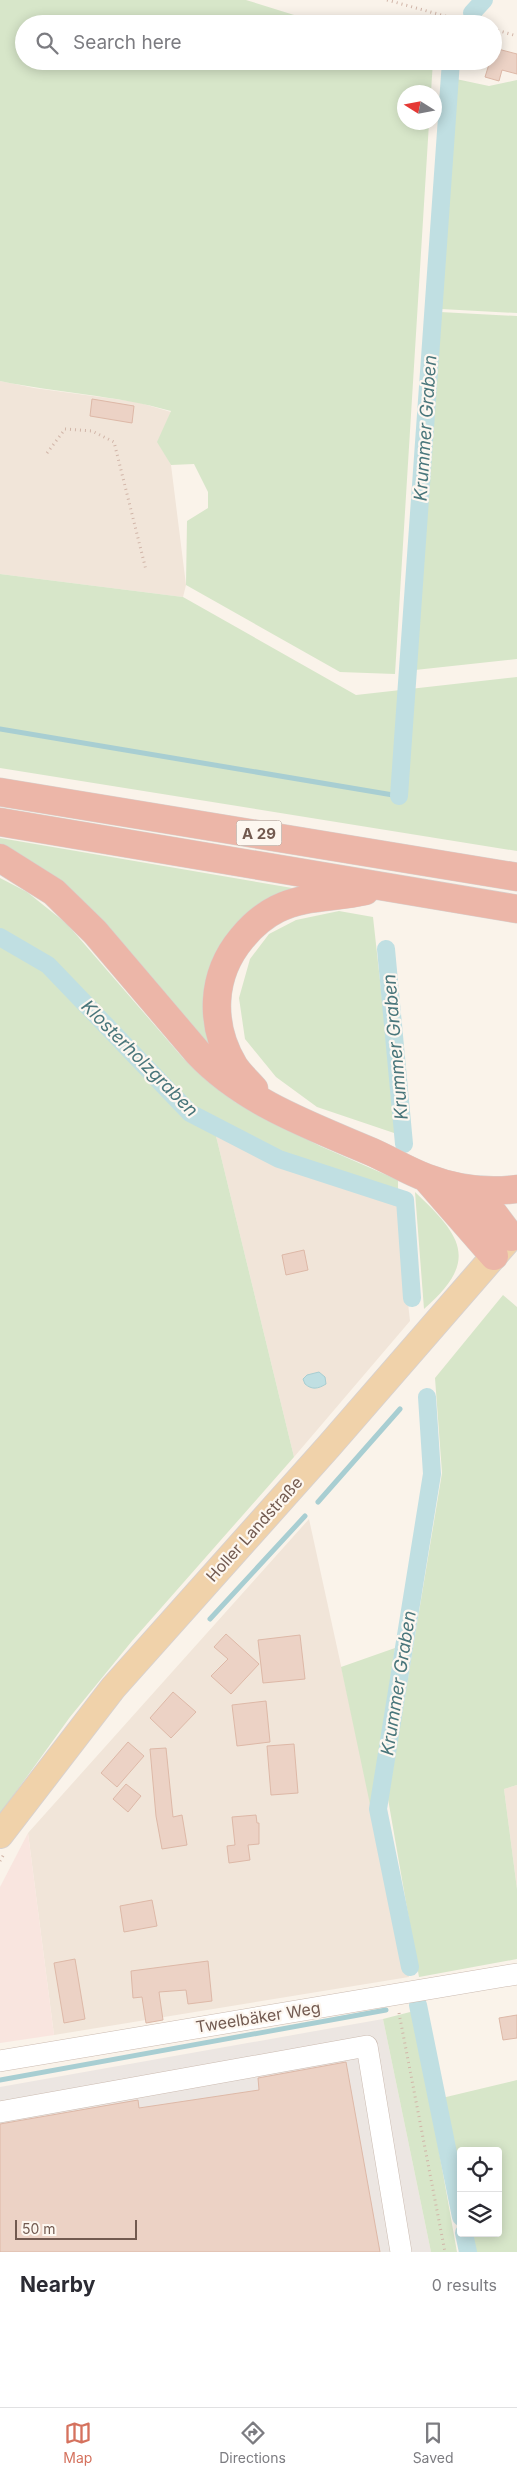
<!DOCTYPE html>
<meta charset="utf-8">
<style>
body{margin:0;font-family:Inter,sans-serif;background:#f7f7f7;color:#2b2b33}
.controls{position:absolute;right:15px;bottom:15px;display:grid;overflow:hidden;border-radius:5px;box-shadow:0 2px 12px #0003}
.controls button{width:45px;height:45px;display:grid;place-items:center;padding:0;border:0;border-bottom:1px solid #e1e1e2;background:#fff;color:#2b2b33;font:25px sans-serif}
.compass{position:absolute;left:397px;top:85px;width:45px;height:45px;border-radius:50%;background:#fff;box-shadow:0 2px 12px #0003;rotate:281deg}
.scale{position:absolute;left:15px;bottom:12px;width:122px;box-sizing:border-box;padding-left:5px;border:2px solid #725a50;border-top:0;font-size:14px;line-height:18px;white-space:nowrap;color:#725a50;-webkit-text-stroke:4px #fdf7f0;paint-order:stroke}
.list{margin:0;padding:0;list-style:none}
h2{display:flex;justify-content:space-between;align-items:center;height:65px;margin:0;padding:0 20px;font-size:21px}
h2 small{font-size:16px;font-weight:400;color:#7c7c81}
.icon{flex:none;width:28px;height:28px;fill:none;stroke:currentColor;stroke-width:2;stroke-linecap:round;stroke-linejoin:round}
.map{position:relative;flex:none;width:517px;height:2252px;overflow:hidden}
.search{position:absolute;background:#fff;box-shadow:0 2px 12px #0003;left:15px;right:15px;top:15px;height:55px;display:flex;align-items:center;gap:12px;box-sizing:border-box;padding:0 18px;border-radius:28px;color:#7c7c81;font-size:19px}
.sheet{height:155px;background:#fff}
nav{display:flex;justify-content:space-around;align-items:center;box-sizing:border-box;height:70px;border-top:1px solid #e1e1e2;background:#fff;font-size:14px;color:#7c7c81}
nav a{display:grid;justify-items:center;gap:2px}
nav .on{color:#d5725e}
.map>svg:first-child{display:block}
.residential{fill:#f1e5d9}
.commercial{fill:#f9e5df}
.industrial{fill:#ece6e2}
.green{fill:#d7e6c9}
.water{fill:#c0dfe2;stroke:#a8ced2}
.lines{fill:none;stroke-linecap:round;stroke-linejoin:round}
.stream{stroke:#a8ced2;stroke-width:5}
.canal{stroke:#c0dfe2;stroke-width:18}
.building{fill:#ecd2c5;stroke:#ddb8a7}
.minor-casing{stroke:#cbbbb1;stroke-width:22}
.major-casing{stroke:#d8d1ce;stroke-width:28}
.highway-casing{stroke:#d8d1ce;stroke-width:29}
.path{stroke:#d1b5a8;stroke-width:3;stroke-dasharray:1 4;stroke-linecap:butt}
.minor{stroke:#fff;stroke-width:21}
.major{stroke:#f0d2aa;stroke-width:26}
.highway{stroke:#ecb6a8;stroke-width:28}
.labels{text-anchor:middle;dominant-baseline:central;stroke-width:4.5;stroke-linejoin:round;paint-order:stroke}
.shield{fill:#fdf7f0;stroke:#9c8980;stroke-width:1}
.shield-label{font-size:15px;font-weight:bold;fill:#725a50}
.street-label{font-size:16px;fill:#725a50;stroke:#fdf7f0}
.water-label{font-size:18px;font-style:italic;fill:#49767b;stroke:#fdf7f0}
</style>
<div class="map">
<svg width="517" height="2252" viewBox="0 0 517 2252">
<rect width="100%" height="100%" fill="#faf3ea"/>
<path class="residential" d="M0 381 34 388 137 402 171 412 158 442 171 465 186 585 183 597 0 574Z
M216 1136 276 1165 397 1204 410 1321 294 1457Z
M309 1519 409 1977 54 2035 28 1833Z
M517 1785V1889L504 1789Z"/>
<path class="commercial" d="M28 1833 54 2035 0 2043V1887Z"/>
<path class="industrial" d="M383 2019 431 2252H0V2087Z"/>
<path class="green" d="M0 0H246L323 24H24V61H433L431 92H404V122L429 123 395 674 340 672 186 585 187 521 208 508V492L194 464 171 465 157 442 171 411C115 395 57 393 0 381Z
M456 79 489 86 517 80V313L441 309Z
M440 312 517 316V659L415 670Z
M0 574 183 597 356 695 517 677V851L0 768Z
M0 838 298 889 227 941 223 1061 0 849Z
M0 878 27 892 67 924 183 1058 235 1102 320 1146 398 1180V1195L282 1155 192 1106 50 958 0 931Z
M339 911 373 917 397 1134 317 1107 276 1077 245 1039 239 998 250 959 269 934 296 920Z
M0 946 45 970 181 1116 216 1136 294 1457 132 1641 70 1717 0 1814Z
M415 1192C463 1237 479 1261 424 1309Z
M503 1295 517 1307V1785L504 1789 517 1889V1959L419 1977 388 1799 442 1473 435 1378Z
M395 1648 371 1809 341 1667Z
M414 2011 457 2252H431L383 2019Z
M517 2080V2252H473L469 2233H498V2151H461V2193L442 2098Z"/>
<path class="water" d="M319 1372 325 1377 326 1384C318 1389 312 1390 305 1384L303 1379 307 1375Z"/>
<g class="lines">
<path class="stream" d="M0 729 399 796
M318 1502 400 1409
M210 1619 305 1516
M0 2080 386 2010"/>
<path class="canal" d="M472 13 484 0
M399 796 451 61
M0 937 48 965 190 1113 279 1159 405 1200 412 1298
M386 949 404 1144
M410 1967 378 1809 432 1474 427 1397
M418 2005 461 2217
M464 2233 468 2252"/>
</g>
<path class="building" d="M494 48 517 54V74L502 70 499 81 485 77 490 61H493Z
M92 399 134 406 132 423 90 416Z
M304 1250 308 1270 286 1275 282 1255Z
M226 1634 259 1664 231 1694 211 1676 228 1659 214 1647Z
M300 1635 305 1679 263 1683 258 1640Z
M173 1692 196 1712 171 1738 150 1718Z
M266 1701 270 1742 237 1746 232 1705Z
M128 1742 144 1756 117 1787 101 1773Z
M294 1744 298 1793 271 1795 267 1746Z
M166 1748 173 1817 182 1815 187 1845 162 1849 156 1816 150 1749Z
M126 1784 141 1796 128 1812 113 1799Z
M256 1815 257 1823H259V1844L248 1845 250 1860 229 1863 227 1846 235 1845 232 1817Z
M152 1900 157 1926 124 1932 120 1906Z
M75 1959 85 2019 64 2023 54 1963Z
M208 1961 212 2001 188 2004 186 1990 159 1992 163 2020 146 2023 142 1997 133 1998 131 1971Z
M517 2015V2038L503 2040 499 2018Z
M346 2062 380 2252H0V2124L138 2100 139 2108 259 2090 258 2078Z"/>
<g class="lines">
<defs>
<path id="minor" d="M0 2061 517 1974
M0 2112 367 2046 401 2252"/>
<path id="major" d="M0 1835 113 1688 329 1446 508 1240"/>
<path id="highway" d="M0 792 517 877
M0 822 517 909
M0 858 54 892 95 932 198 1053C244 1102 311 1126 372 1152 390 1160 408 1171 427 1178 456 1189 487 1193 517 1189
M254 1089C247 1081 239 1074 234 1066 209 1024 211 975 242 938 251 927 263 916 277 909 305 895 335 898 365 891
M426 1178 494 1256
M463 1189 490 1209 511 1237"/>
</defs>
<use href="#minor" class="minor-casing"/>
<use href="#major" class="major-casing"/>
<use href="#highway" class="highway-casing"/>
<path class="path" d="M387 0 474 24
M493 29 517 36
M47 453 65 429 92 431 114 442 146 570
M0 1861 4 1854
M399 2013 445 2252"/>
<use href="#minor" class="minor"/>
<use href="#major" class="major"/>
<use href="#highway" class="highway"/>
</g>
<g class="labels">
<rect class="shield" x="236.5" y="820.5" width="45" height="25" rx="4"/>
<g class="shield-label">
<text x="259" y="833">A 29</text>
</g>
<g class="street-label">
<text transform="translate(254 1529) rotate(-48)">Holler Landstraße</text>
<text transform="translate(258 2017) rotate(-9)">Tweelbäker Weg</text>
</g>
<g class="water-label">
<text transform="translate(425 428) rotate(-86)">Krummer Graben</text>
<text transform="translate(395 1047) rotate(-95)">Krummer Graben</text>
<text transform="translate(140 1058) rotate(45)">Klosterholzgraben</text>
<text transform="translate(398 1683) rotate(-81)">Krummer Graben</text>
</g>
</g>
</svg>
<div class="controls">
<button><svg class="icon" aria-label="locate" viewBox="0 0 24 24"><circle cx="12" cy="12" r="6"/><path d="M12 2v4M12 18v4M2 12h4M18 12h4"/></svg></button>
<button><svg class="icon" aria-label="layers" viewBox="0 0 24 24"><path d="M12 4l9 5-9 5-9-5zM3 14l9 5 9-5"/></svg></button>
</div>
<svg class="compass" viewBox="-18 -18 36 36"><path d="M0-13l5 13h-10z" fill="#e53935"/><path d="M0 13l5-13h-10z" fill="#7c7c81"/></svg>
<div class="scale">50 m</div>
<div class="search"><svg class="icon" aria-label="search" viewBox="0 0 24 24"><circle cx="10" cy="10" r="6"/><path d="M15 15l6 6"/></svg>Search here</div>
</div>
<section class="sheet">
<h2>Nearby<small>0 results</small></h2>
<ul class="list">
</ul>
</section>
<nav>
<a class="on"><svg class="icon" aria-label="map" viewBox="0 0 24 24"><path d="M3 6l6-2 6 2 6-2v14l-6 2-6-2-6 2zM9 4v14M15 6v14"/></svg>Map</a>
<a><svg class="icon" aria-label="directions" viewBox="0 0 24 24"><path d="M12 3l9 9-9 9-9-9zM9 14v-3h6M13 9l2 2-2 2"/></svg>Directions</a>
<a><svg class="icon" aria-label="saved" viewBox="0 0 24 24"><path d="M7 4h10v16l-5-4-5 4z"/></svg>Saved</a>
</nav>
